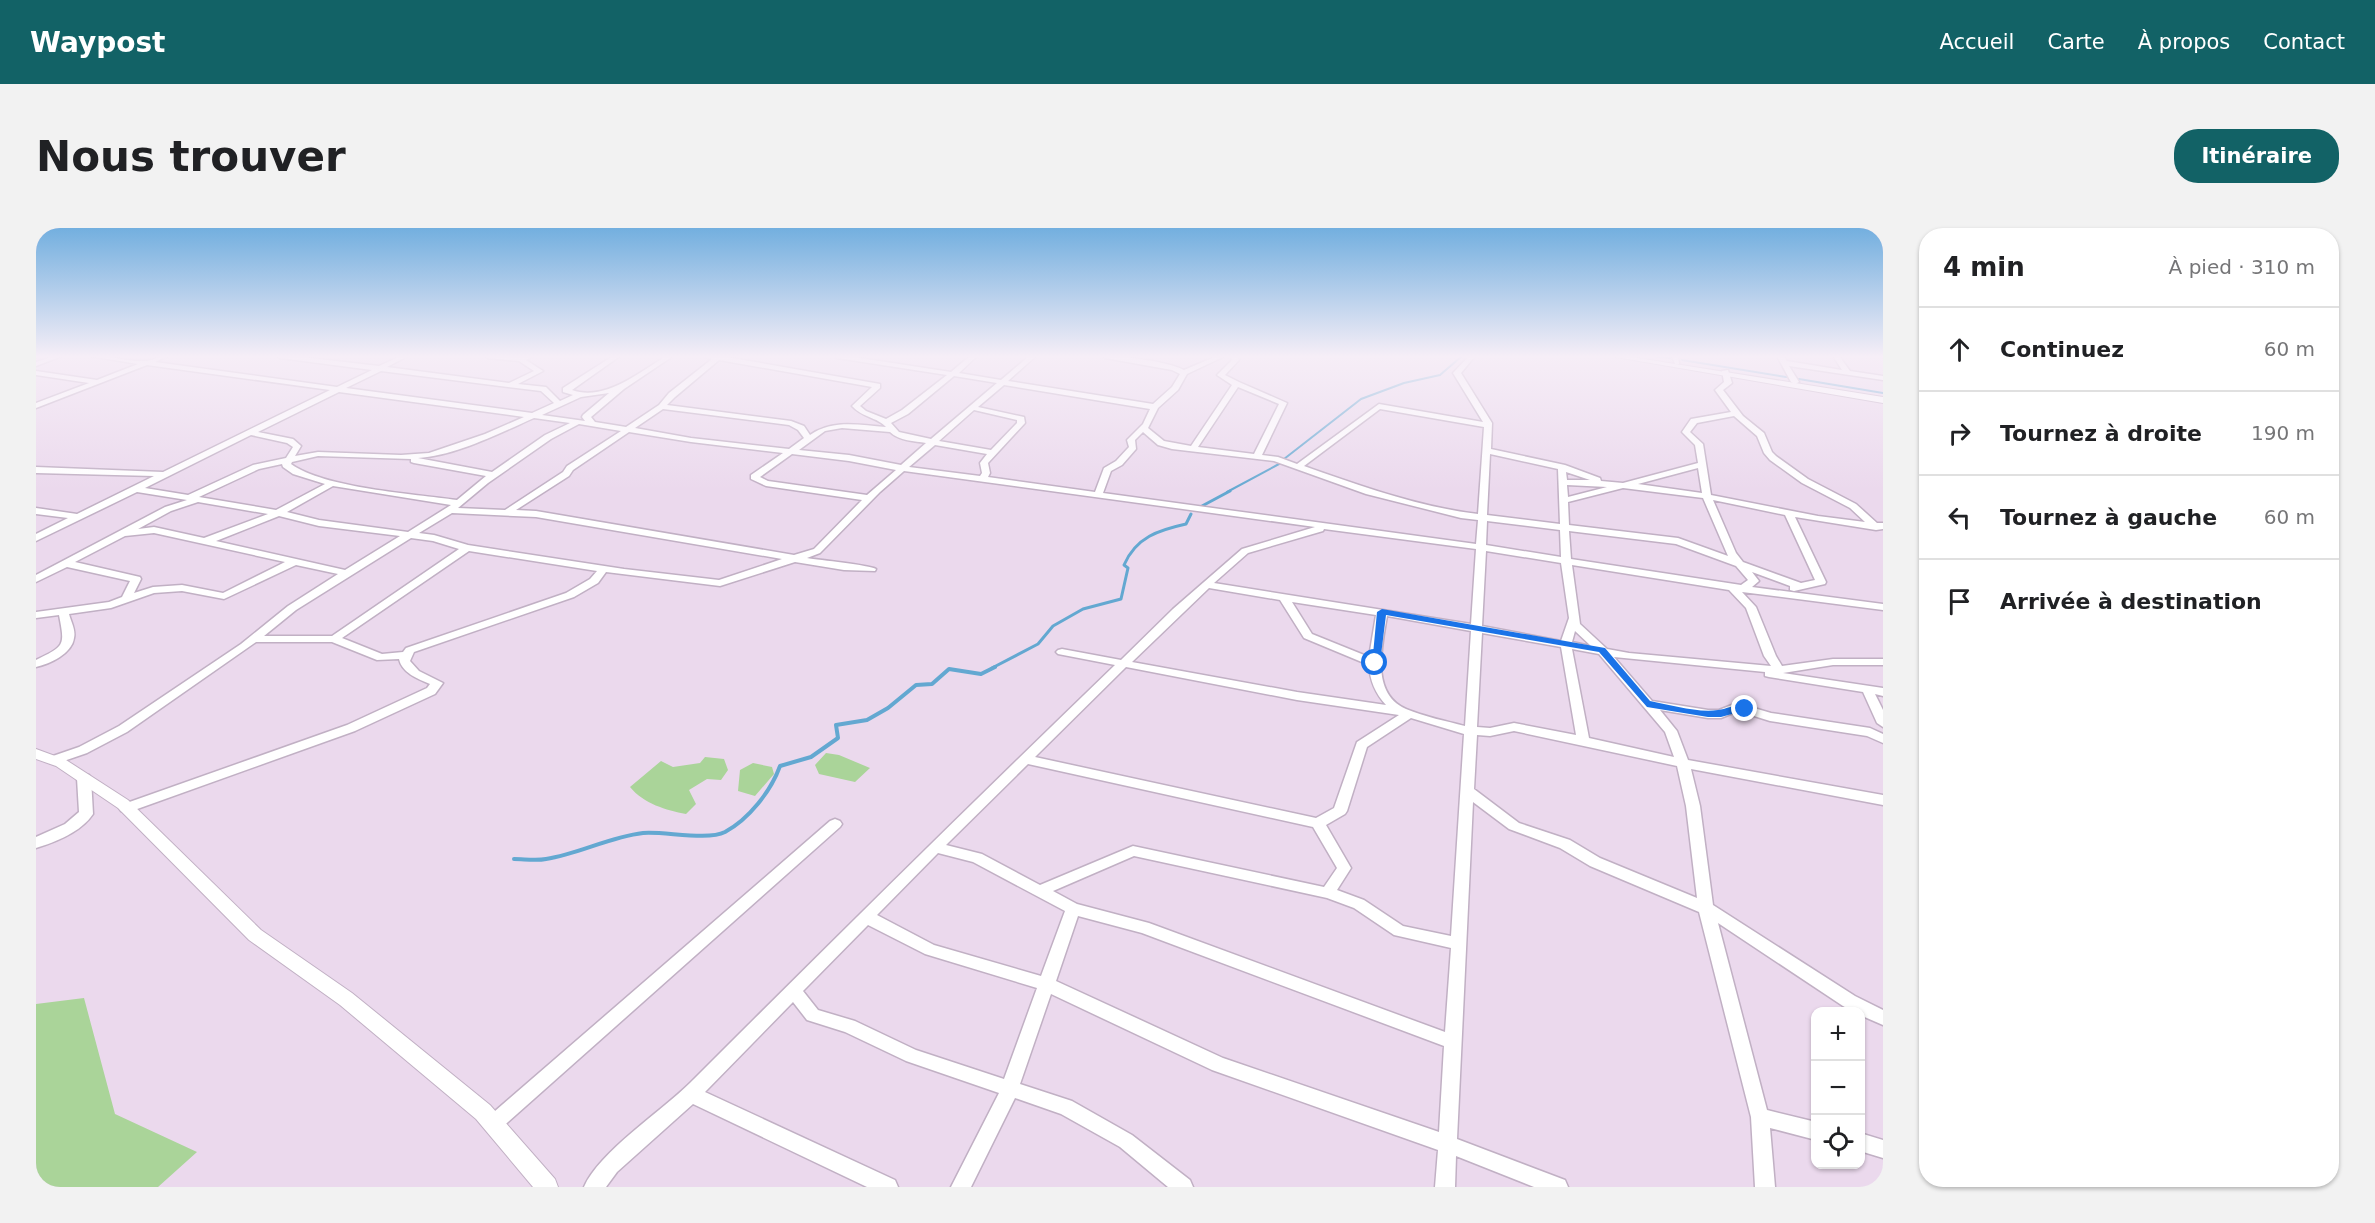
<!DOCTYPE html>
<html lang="fr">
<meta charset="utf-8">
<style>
body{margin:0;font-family:"DejaVu Sans",sans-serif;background:#f2f2f2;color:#202124}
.controls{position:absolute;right:18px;bottom:18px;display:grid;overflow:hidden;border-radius:12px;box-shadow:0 2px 4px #0004}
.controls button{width:54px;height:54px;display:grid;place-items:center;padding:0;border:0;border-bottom:2px solid #e0e0e0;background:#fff;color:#202124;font:30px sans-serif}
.stop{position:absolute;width:18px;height:18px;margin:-14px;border:4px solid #1a73e8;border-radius:50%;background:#fff}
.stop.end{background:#1a73e8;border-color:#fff;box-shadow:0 2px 6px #0008}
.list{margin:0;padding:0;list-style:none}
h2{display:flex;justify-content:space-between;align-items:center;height:78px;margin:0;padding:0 24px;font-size:26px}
h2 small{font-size:20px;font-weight:400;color:#757577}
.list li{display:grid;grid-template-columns:39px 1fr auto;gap:18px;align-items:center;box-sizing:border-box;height:84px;padding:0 24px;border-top:2px solid #e0e0e0}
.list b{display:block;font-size:22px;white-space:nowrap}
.list em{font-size:20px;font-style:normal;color:#757577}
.icon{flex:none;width:33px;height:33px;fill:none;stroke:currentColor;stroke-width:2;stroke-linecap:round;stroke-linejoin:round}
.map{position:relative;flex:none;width:1847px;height:959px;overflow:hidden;border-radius:24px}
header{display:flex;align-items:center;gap:36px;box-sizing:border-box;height:84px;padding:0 30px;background:#126266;color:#fff}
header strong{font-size:28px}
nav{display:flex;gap:33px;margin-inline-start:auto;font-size:21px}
.intro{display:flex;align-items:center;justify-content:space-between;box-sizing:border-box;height:144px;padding:0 36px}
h1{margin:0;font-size:42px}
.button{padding:15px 27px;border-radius:24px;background:#126266;color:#fff;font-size:21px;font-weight:700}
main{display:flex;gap:36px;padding:0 36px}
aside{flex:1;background:#fff;border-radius:24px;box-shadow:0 2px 4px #0004}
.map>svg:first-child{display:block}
.green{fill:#aad499}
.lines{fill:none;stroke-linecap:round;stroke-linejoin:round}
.stream-far2{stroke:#63a8d1;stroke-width:2}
.stream-far1{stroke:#63a8d1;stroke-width:3}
.stream{stroke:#63a8d1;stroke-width:4}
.minor-casing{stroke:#c1b0c4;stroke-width:3}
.tertiary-casing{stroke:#c1b0c4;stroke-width:2}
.minor{fill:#fff;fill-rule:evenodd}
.tertiary{fill:#fff;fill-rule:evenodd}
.route{fill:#1a73e8}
</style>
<header>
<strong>Waypost</strong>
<nav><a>Accueil</a><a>Carte</a><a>À propos</a><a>Contact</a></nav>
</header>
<div class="intro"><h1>Nous trouver</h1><a class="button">Itinéraire</a></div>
<main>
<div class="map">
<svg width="1847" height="959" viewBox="0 0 1847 959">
<rect width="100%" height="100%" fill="#ebd9ed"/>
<path class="green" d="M790 525 803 527 834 540 819 554 783 546 779 537Z
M669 529 688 531 692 542 685 552 671 551 653 562 660 576 650 586C630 582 608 576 594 559L625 533 637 539 664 535Z
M717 535 736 539 738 546 719 568 702 563 704 542Z
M48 770 79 886 161 924 122 959H0V776Z"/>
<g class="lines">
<path class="stream-far2" d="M1616 128 1634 130
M1646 132 1750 149
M1763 151 1847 165
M1248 231 1325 171 1368 155 1404 147 1426 128
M1191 264 1243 236"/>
<path class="stream-far1" d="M1166 278 1194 263
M956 440 1002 416 1017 398 1047 381 1085 371 1092 340 1088 337C1100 309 1123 302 1150 296L1155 286"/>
<path class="stream" d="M478 631C488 631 500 633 510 631 543 626 573 609 607 605 628 603 671 613 689 604 713 591 735 563 744 538L775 529 802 510 800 497 831 492 852 480 880 457 896 456 913 441 945 446 959 439"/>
<defs>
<path id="minor" d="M18 128H26L0 138V134Z
M54 128C72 126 90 134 108 133 116 133 123 128 132 128L119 134 301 159 336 142 244 130 241 128H257L343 138 365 128H372L351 139 473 155 498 143 483 133 452 130 449 128H498L490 132 507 143 482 156 510 159 524 173 537 167 527 164V160L577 128H584L536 162C568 174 604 144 630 128H637L588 161 555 189 559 194 590 199 623 177 633 165 676 131 669 129 668 128H685L844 156V160L824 178 830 183 850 191 866 182 911 147 801 130 798 128H811L915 144 934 128H941L923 145 965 152 993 128H1000L972 153 1117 176 1136 159 1144 146 1136 142 1069 130 1066 128C1087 128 1130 133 1148 142L1181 128H1189L1151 146 1142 162 1122 180 1112 200 1128 213 1155 218 1196 157 1181 147 1196 132 1195 128H1201L1203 132 1189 147 1203 154 1251 175 1226 227 1242 229 1261 236 1343 176 1447 194 1417 145 1433 128H1439L1425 145 1456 195 1455 221 1529 237 1564 250 1565 253 1587 255 1662 235 1659 217 1646 204 1655 191 1695 184 1679 162 1688 154 1686 143 1692 142 1696 155 1687 162 1707 188 1728 205 1736 224 1740 228 1772 251 1820 276 1841 295H1847V301L1840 302 1759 289 1790 354 1789 356 1758 363 1754 362V358L1716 344 1723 353 1716 359 1847 376V382L1706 364 1720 379 1740 428 1746 438 1797 431H1847V437H1797L1747 445 1847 460V468L1839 466 1847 482V499L1841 495 1827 464 1733 449 1729 448V444L1578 429 1616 473 1672 482H1683L1701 475 1735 485 1834 500 1847 506V515L1831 508 1734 493 1702 483 1685 490H1672L1624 482 1641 503 1652 532 1847 567V577L1655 541 1664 578 1677 677 1819 768 1847 782V797L1824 787V784H1818L1807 778 1682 695 1731 882 1780 894V912L1734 900 1739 959H1719L1715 889 1663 684 1554 638 1524 620 1473 601 1437 574 1421 911 1529 952 1532 959H1498L1420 928 1419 959H1399L1402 922 1176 842 1015 766 984 856 1036 873 1096 907 1154 952 1157 959H1132L1084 919 1025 886 979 870 935 959H915L963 865 870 833 809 804 771 792 757 774 669 864 859 952 862 959H831L657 876 581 944 570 959H548C563 924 626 883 655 854 795 714 936 575 1079 437L1022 426 1020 424 1022 422 1026 421 1085 432 1137 381 1206 321 1279 299 868 243 844 264 784 325 771 330C783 332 834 337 840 341L839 343 808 342 759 334 684 358 570 344 562 355 538 369 378 424 374 433 383 443 407 455 399 466 319 503 90 585 85 583 83 580 85 577 311 497 391 460 394 456C382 451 366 445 363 431L341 432 296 414H220L91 504 51 525 19 536 14 535 13 532 14 529 43 519 83 498 205 416 252 378 302 346 260 337 188 371 146 363 118 365 75 380 33 386C35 394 40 402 38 410 36 426 13 436 0 439V432C29 418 29 418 23 387L0 390V384L73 374 86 369 94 353 31 339 0 354V347L129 279 151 272 101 264 0 313V306L32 290 0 286V280L41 286 118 248 0 245V239L127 244 294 162 111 137 0 180V175L53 155 0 147V143L61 152 102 136ZM683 132 836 159 816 178C827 190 841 189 850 199 824 197 796 191 774 207L768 198 755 193 631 177 639 169ZM345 143 505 163 518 175 496 185 310 160ZM918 148 961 155 895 211 863 204 855 195 872 186ZM968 157 1114 181 1107 196 1091 212 1093 219 1080 233 1068 240 1059 264 952 249 954 245 952 235 989 195 988 189 942 179ZM1202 159 1243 176 1218 226 1162 219ZM303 164 488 189 449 206 393 225 365 227 282 224 259 228 265 218 257 211 222 204ZM573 165 547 187 546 189 549 193 506 187 545 169ZM627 181 753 197 762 202 768 210 753 221 655 210 599 200ZM1344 181 1448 199 1442 286C1383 279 1325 258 1268 238ZM938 182 981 192V195L955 222 903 213ZM1698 188 1721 208 1728 225 1734 232 1766 255 1814 280 1829 294 1782 288 1675 267 1667 216 1654 204 1661 195ZM498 190 534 195 509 207 456 244 382 230C419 228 464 205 498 190ZM543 196 585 203 531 238 527 244 469 282 422 280 452 255 515 211ZM806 200 854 204C863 213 879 213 890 215L865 237 813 227 763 222 789 203ZM593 204 655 214 747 225 715 247V251L730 258 826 272 778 321 758 327 500 283 480 282 533 248 537 242ZM1107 204 1122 217 1136 221 1238 233 1330 266 1425 290 1442 292 1440 316 1067 265 1075 243 1086 237 1100 221 1099 212ZM215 207 251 215 257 219 250 230 217 237 152 267 109 260ZM899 217 951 226 944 235 946 245 944 248 873 239ZM756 226 813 233 860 242 831 267 732 253 724 249ZM1454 226 1522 241 1524 296 1451 287ZM282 228 375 231V234L378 235 450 248 421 272C378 266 288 260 255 236L256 234ZM246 236 247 239 257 246 289 256 240 282 163 269 223 241ZM1662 240 1666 265 1602 256ZM1530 244 1554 252H1531ZM1531 257 1571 259 1532 269ZM297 258 415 277 372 304 283 292 251 284ZM1587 260 1667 270 1692 328 1642 310 1533 297 1532 274ZM1677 272 1749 287 1779 352 1765 355 1707 334 1700 325ZM162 274 232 286 168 310 118 299 102 301 135 283ZM416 285 500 289 746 331 683 352 588 341 432 317 398 307 383 305ZM243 288 283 298 364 308 309 342 180 313ZM1451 293 1524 302 1525 329 1450 317ZM1288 301 1440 321 1435 396 1178 355 1212 325 1287 303ZM1533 303 1640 316 1700 338 1712 352 1705 357 1535 331ZM118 305 249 334 187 365 146 357 117 359 98 365 105 351 104 349 39 334 89 308ZM375 310 397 313 423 321 296 408H228L260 382ZM433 323 561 343 554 351 530 365 370 420 367 424 346 426 306 410ZM1450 323 1525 335 1533 390 1525 413 1446 398ZM1536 337 1693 362 1710 380 1728 428 1735 438 1593 425 1571 421 1544 396ZM1173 360 1244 372 1268 410 1333 437C1334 453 1339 465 1350 477L1261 464 1096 434ZM1256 374 1340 387 1333 429 1276 406ZM1351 388 1435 403 1429 498C1410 493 1389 489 1370 481 1334 465 1346 418 1351 388ZM1539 403 1555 418 1536 414ZM1446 405 1525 419 1540 507 1478 495 1454 500 1441 499ZM1536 421 1563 426 1629 504 1638 529 1553 510ZM1090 439 1261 472 1363 487 1321 514 1298 580 1280 590 999 529ZM1375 490 1428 506 1415 708 1367 698 1328 672 1301 662 1315 640 1290 597 1309 586 1311 583 1331 519ZM1478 503 1641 538 1650 578 1661 670 1564 630 1534 612 1483 595 1438 561 1441 507 1454 508ZM992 536 1277 599 1301 640 1288 659 1097 618 1004 657 946 626 910 617ZM902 625 937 634 1029 683 1005 748 898 717 841 687ZM1098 628 1291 670 1318 680 1358 707 1415 720 1409 804 1113 695 1041 676 1017 663ZM1042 688 1106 705 1408 818 1403 904 1187 830 1020 753ZM832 697 889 726 1001 760 968 851 880 822 819 793 782 782 767 763Z
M1636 128H1642L1643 136H1639Z
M1741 128H1747L1751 133 1806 142 1797 128H1803L1814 143 1847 148V152L1753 138 1763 154 1759 156 1755 154Z
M48 546 53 547 55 550 57 586C45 604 20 614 0 620V609L29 596 43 584 41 550 43 547Z
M799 591 804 593 806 596 804 599 463 902 457 905 451 902 448 896 451 890 794 593Z
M1824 905 1847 912V930L1824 923Z"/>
<path id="tertiary" d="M1574 128H1589L1847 169V175Z
M0 521 30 532 92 572 225 702 316 765 454 877 519 951 522 959H497L440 891 304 777 213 712 82 580 20 538 0 531Z"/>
</defs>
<use href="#minor" class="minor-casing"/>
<use href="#tertiary" class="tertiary-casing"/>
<use href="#minor" class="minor"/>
<use href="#tertiary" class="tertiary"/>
</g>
<linearGradient id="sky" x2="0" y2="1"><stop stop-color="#73afdf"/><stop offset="0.49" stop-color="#f6eef7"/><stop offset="1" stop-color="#f6eef7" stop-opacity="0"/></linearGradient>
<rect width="1847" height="262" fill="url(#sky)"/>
<path class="route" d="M1346 381 1569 420 1614 473C1635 477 1661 485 1682 482 1694 481 1703 472 1714 481L1685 489H1672L1611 479 1563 424 1350 387 1344 435 1336 437 1341 384Z"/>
</svg>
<div class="controls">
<button>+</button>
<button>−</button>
<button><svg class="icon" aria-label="locate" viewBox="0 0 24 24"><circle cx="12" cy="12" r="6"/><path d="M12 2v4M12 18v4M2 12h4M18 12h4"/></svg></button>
</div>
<div class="stop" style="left:1339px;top:435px"></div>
<div class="stop end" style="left:1709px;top:481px"></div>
</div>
<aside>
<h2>4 min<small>À pied · 310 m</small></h2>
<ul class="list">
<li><svg class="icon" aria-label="ahead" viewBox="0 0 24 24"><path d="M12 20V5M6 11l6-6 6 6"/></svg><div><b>Continuez</b></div><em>60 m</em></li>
<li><svg class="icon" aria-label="right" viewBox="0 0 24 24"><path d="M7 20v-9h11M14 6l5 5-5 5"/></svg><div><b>Tournez à droite</b></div><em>190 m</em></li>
<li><svg class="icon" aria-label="left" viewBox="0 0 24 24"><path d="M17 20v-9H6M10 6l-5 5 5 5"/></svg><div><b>Tournez à gauche</b></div><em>60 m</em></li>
<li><svg class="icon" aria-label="arrive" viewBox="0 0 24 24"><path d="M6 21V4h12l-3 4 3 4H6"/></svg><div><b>Arrivée à destination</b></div></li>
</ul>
</aside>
</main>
